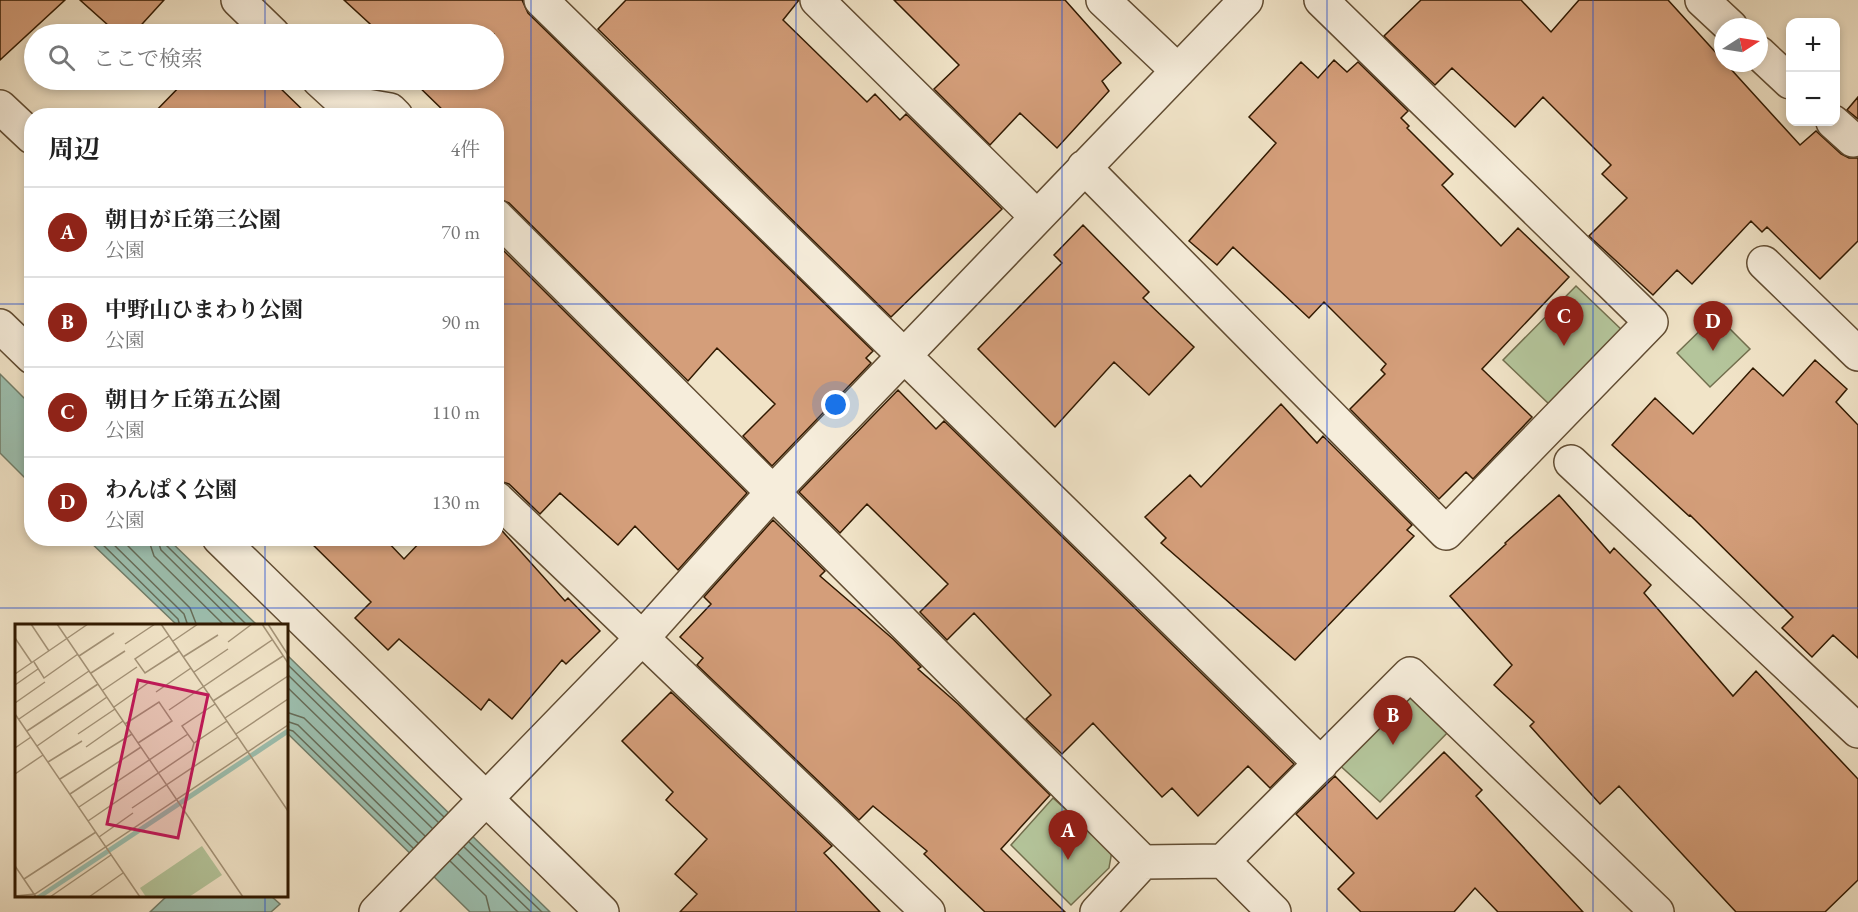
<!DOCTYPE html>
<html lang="ja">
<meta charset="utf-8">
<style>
body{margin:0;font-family:"EB Garamond","Noto Serif JP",serif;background:#f2f2f2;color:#222}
.controls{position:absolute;right:18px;top:18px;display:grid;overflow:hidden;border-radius:12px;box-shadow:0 3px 9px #0003}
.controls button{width:54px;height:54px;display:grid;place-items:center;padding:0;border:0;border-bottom:2px solid #e0e0e0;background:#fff;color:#222;font:30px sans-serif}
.compass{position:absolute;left:1714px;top:18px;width:54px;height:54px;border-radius:50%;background:#fff;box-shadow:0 3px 9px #0003;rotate:78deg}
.you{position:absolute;left:836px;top:405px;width:21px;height:21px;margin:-15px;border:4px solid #fff;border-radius:50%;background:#1a73e8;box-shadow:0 0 0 9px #1a73e833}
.badge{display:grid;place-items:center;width:39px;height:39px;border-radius:50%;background:#8f2418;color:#fff;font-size:20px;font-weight:700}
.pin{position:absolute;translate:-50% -50px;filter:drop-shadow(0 2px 3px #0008)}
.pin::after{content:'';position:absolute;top:32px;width:21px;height:18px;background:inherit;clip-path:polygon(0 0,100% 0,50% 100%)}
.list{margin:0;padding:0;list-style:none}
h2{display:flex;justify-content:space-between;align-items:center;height:78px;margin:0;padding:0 24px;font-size:26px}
h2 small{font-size:20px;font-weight:400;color:#767676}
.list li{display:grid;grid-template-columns:39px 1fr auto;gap:18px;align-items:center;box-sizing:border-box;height:90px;padding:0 24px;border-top:2px solid #e0e0e0}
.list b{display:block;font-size:22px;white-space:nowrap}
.list p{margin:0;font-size:20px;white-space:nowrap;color:#767676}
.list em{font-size:20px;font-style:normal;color:#767676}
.icon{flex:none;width:33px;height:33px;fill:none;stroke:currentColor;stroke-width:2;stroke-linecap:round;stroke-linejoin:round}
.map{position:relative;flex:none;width:1858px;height:912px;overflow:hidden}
.search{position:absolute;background:#fff;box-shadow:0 3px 9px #0003;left:24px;top:24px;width:480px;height:66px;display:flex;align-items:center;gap:15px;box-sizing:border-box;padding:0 21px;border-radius:33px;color:#767676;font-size:22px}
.panel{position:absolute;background:#fff;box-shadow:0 3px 9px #0003;left:24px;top:108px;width:480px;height:438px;border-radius:24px}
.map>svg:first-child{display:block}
.green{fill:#b4c59b;stroke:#726f4e;stroke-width:1.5}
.water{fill:#9cbfaf;stroke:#717d69;stroke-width:1.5}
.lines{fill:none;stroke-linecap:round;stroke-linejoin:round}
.shore{stroke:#666c58;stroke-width:1.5}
.building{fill:#d49e7a;stroke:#311900;stroke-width:1.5}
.minor-casing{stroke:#614c32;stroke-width:36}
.minor{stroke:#f6eddb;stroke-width:33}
.grid{fill:none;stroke:#1d4ed8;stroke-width:1.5;stroke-opacity:0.55}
.inset-road{fill:none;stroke:#a49378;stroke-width:1.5}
.view{fill:#c2185b;fill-opacity:0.15;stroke:#c2185b;stroke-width:3}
.inset-edge{fill:none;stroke:#311900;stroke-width:3}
</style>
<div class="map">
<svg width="1858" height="912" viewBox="0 0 1858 912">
<rect width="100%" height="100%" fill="#f1e4c8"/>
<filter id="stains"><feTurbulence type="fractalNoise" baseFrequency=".00333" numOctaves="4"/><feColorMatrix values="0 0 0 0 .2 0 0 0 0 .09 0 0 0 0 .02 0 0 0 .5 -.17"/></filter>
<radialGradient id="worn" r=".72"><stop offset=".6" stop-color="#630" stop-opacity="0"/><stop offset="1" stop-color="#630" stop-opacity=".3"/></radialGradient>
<path class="green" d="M1576 286 1625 333 1550 405 1503 360Z
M1716 315 1750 349 1710 387 1677 353Z
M1418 696 1451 729 1380 802 1335 761 1395 702Z
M1053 798 1112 851 1109 868 1071 905 1011 845Z"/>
<path class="water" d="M0 374 31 405V484L0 453Z
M87 539H168L257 625H177Z
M286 654 550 912H470L287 733Z
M167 896H271L280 904 271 912H150Z"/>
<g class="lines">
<path class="shore" d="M96 538 178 619 180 626
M107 538 184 614 188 626
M120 538 190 608 197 626
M148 538 154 556 225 626
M157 538 161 550 238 626
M164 538 166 545 248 626
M286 663 444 817
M286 673 438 822
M286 686 432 828
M286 712 304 718 425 836
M286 721 298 725 418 843
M286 729 293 731 413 848
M469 842 542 912
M464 847 531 912
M458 854 518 912
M450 861 486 896 490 912"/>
</g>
<path class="building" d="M0 0H65L0 60Z
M80 0H164L133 34H118Z
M344 0H522L528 13 873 351 866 358 871 363 772 466 743 436 775 404 717 348 688 381 509 203 496 198V116H449L412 80H494V34H381Z
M626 0H799L783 20 867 102 875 94 900 120 906 114 1002 209 891 317 598 29Z
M894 0H1065L1121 63 1102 81 1109 91 1057 148 1020 113 990 145 934 89 959 65Z
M1421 0H1521L1551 32 1579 0H1668L1800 145 1816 131 1841 154 1849 158H1858V241L1820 279 1767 227 1762 232 1751 221 1692 284 1677 270 1653 295 1589 236 1627 198 1602 174 1611 165 1543 97 1515 127 1452 68 1435 85 1384 36Z
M1334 60 1347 72 1358 62 1408 111 1401 118 1409 126 1407 128 1453 174 1442 185 1501 246 1518 228 1569 277 1482 369 1532 417 1473 479 1466 472 1439 499 1350 409 1385 374 1381 370 1386 364 1324 302 1309 318 1233 247 1217 265 1189 241 1276 143 1249 117 1301 62 1318 78Z
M186 80H283L278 86 309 116H151Z
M1858 97V119L1847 110Z
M1083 225 1149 292 1143 298 1194 347 1149 395 1114 362 1055 427 978 349 1062 263 1054 255Z
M496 243 747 493 678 570 635 526 618 545 560 493 540 514 509 484 496 480Z
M1815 360 1847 389 1836 402 1858 425V658L1833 635 1812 657 1782 628 1793 617 1690 515 1689 516 1612 445 1655 398 1693 434 1753 368 1783 396Z
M898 390 936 429 944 421 1294 764 1270 788 1248 766 1198 816 1172 788 1162 797 1093 723 1062 754 1026 719 1051 695 974 613 947 640 920 612 948 584 867 504 840 533 799 492Z
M1281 404 1317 443 1323 436 1412 525 1407 530 1414 536 1295 660 1161 543 1166 538 1145 517 1190 475 1201 487Z
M1559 495 1610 553 1614 548 1651 585 1644 593 1733 696 1756 671 1858 779V880L1825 912H1736L1619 786 1600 804 1530 726 1534 722 1494 685 1512 665 1450 596 1506 544 1505 543Z
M773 520 825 571 820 576 893 639 921 667 918 669 958 704 1050 795 1001 849 1065 912H985L924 854 927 851 873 806 859 820 697 665 703 658 680 637 711 604 704 597Z
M496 524 565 601 568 598 600 631 566 664 562 660 512 719 489 699 481 710 399 639 388 650 355 618 371 602 306 538H384L404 559 424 538H496Z
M671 692 832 846 824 853 880 912H680L697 894 675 874 707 839 666 800 673 792 622 741Z
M1444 752 1482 790 1476 796 1583 912H1498L1475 888 1454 912H1361L1338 889 1354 873 1296 814 1335 776 1377 819Z"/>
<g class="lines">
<defs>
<path id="minor" d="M238 0 273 34
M541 0 1321 764
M817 0 1037 217
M1103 0 1178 71
M1702 0 1731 27
M1759 53 1790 82
M319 80 343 102 390 110 396 116
M0 107 32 137
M1833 122 1853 140
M1084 167 1446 533 1651 322 1321 0
M496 216 1143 862 1223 861
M1764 263 1858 354
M0 326 32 357
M1571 462 1858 731
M496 498 928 912
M219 538 602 912
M376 912 643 637 773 492 1246 0
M1097 912 1143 862
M1274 912 1223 861 1410 674 1657 912"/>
</defs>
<use href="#minor" class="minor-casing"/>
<use href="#minor" class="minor"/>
</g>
<path class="grid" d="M265 0V34M531 0V912M796 0V912M1062 0V912M1327 0V912M1593 0V912M265 80V116M0 304H32M496 304H1858M265 538V626M0 608H1858M265 896V912"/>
<g transform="translate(15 624)">
<rect width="273" height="273" fill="#f1e4c8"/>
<path d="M187 222 207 251 174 273H131L125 264Z" fill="#b4c59b"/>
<path d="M273 104V110L93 230 28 273H20Z" fill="#9cbfaf"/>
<path class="inset-road" d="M16 0 34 27M42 0 228 273M146 0 273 187M247 0 273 39M253 0 273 31M154 12 120 35 130 49 164 27M0 14 17 39M158 17 183 0M213 18 237 0M110 20 140 0M64 32 99 9M168 33 203 11M19 38 29 54 63 30M179 48 213 25M76 49 110 27M0 50 73 0M0 61 23 45M88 66 122 43M141 68 176 44M198 77 268 32M0 79 30 58M200 80 167 102 179 119 212 97M99 83 133 59M154 86 257 16M0 90 125 273M210 94 273 52M4 95 74 47M110 100 144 78 157 97 123 119M12 107 83 60M63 110 100 85M221 110 273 75M22 122 92 73M71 123 108 97M0 124 16 113M33 138 67 117M0 150 28 131M45 155 117 110M55 170 126 123M64 183 173 110M117 184 223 113M73 197 177 126 179 119M84 213 118 189M0 242 21 273M9 255 81 208M0 272 20 270 273 101M35 273 96 231M74 273 108 249"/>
<path class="view" d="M123 56 193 71 163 214 92 200Z"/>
<rect width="273" height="273" class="inset-edge"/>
</g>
<rect width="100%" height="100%" filter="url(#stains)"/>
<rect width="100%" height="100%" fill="url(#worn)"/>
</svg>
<div class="controls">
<button>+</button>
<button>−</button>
</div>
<svg class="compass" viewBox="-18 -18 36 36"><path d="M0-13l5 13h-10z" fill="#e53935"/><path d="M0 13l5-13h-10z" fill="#767676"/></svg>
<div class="you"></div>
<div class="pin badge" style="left:1068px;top:860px">A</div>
<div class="pin badge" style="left:1393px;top:745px">B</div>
<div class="pin badge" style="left:1564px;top:346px">C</div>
<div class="pin badge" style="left:1713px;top:351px">D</div>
<div class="search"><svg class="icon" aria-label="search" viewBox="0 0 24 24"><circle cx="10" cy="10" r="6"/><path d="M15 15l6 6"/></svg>ここで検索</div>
<section class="panel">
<h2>周辺<small>4件</small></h2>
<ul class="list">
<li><span class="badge">A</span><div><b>朝日が丘第三公園</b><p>公園</p></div><em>70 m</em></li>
<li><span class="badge">B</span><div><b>中野山ひまわり公園</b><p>公園</p></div><em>90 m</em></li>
<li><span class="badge">C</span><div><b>朝日ケ丘第五公園</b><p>公園</p></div><em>110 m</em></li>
<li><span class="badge">D</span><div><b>わんぱく公園</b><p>公園</p></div><em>130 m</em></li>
</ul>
</section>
</div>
